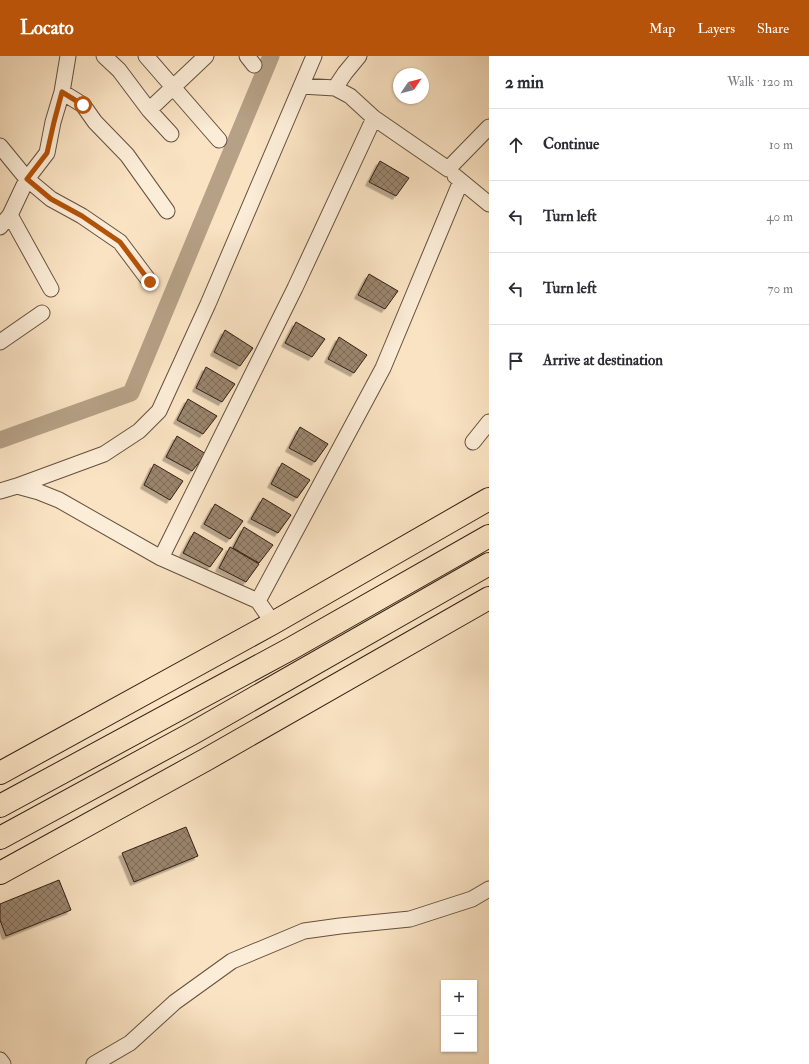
<!DOCTYPE html>
<meta charset="utf-8">
<style>
body{margin:0;font-family:"IM FELL Double Pica",serif;background:#f2f2f3;color:#2b2b33}
.controls{position:absolute;right:12px;bottom:12px;display:grid;overflow:hidden;border-radius:0px;box-shadow:0 1px 3px #0004}
.controls button{width:36px;height:36px;display:grid;place-items:center;padding:0;border:0;border-bottom:1px solid #e1e1e2;background:#fff;color:#2b2b33;font:20px sans-serif}
.compass{position:absolute;left:393px;top:12px;width:36px;height:36px;border-radius:50%;background:#fff;box-shadow:0 1px 3px #0004;rotate:55deg}
.stop{position:absolute;width:12px;height:12px;margin:-9px;border:3px solid #b45309;border-radius:50%;background:#fff}
.stop.end{background:#b45309;border-color:#fff;box-shadow:0 1px 4px #0008}
.list{margin:0;padding:0;list-style:none}
h2{display:flex;justify-content:space-between;align-items:center;height:52px;margin:0;padding:0 16px;font-size:17px}
h2 small{font-size:13px;font-weight:400;color:#7c7c81}
.list li{display:grid;grid-template-columns:26px 1fr auto;gap:12px;align-items:center;box-sizing:border-box;height:72px;padding:0 16px;border-top:1px solid #e1e1e2}
.list b{display:block;font-size:15px;white-space:nowrap}
.list em{font-size:13px;font-style:normal;color:#7c7c81}
.icon{flex:none;width:22px;height:22px;fill:none;stroke:currentColor;stroke-width:2;stroke-linecap:round;stroke-linejoin:round}
.map{position:relative;flex:none;width:489px;height:1008px;overflow:hidden}
header{display:flex;align-items:center;gap:24px;box-sizing:border-box;height:56px;padding:0 20px;background:#b45309;color:#fff}
header strong{font-size:19px}
nav{display:flex;gap:22px;margin-inline-start:auto;font-size:14px}
main{display:flex}
aside{flex:1;background:#fff}
.map>svg:first-child{display:block}
.lines{fill:none;stroke-linecap:round;stroke-linejoin:round}
.canal{stroke:#b6a086;stroke-width:17}
.building{fill:url(#building-cross-hatch);stroke:#321f11;filter:url(#shadow)}
.street-casing{stroke:#64503e;stroke-width:17}
.highway-casing{stroke:#321f11;stroke-width:24}
.street{stroke:#fcedd8;stroke-width:15}
.highway{stroke:#fae3c3;stroke-width:22}
.route{stroke:#b45309;stroke-width:5}
</style>
<header>
<strong>Locato</strong>
<nav><a>Map</a><a>Layers</a><a>Share</a></nav>
</header>
<main>
<div class="map">
<svg width="489" height="1008" viewBox="0 0 489 1008">
<defs>
<pattern id="building-cross-hatch" width="8" height="8" patternUnits="userSpaceOnUse"><rect width="8" height="8" fill="#9a856e"/><path d="M0 0l8 8M0 8l8-8" fill="none" stroke="#7e6c59"/></pattern>
<filter id="shadow"><feDropShadow dx="-3.5" dy="3.5" stdDeviation="0" flood-color="#0004"/></filter>
</defs>
<rect width="100%" height="100%" fill="#fae3c3"/>
<filter id="stains"><feTurbulence type="fractalNoise" baseFrequency=".005" numOctaves="4"/><feColorMatrix values="0 0 0 0 .2 0 0 0 0 .09 0 0 0 0 .02 0 0 0 .5 -.17"/></filter>
<radialGradient id="worn" r=".72"><stop offset=".6" stop-color="#630" stop-opacity="0"/><stop offset="1" stop-color="#630" stop-opacity=".3"/></radialGradient>
<g class="lines">
<path class="canal" d="M0 384 131 337 271 0"/>
</g>
<path class="building" d="M380 105 409 122 396 140 369 126Z
M369 218 398 235 385 253 358 239Z
M296 266 325 283 312 301 285 287Z
M225 274 253 292 240 310 214 296Z
M339 281 367 299 354 317 328 303Z
M206 311 235 328 222 346 196 332Z
M188 343 217 360 203 378 177 364Z
M300 371 328 388 315 406 289 392Z
M177 380 206 398 192 415 166 401Z
M282 407 310 424 297 442 271 428Z
M154 408 183 425 170 444 144 429Z
M263 442 291 459 278 477 251 463Z
M215 448 243 465 230 483 204 468Z
M244 471 273 489 259 507 233 492Z
M194 476 223 493 210 511 183 497Z
M230 491 259 508 246 526 219 512Z
M186 771 198 800 134 826 122 797Z
M59 824 71 854 6 880 0 864V848Z"/>
<g class="lines">
<defs>
<path id="street" d="M104 0 119 14 149 54 171 78
M146 0 219 84
M247 0 254 9
M359 0 345 17 335 32 350 40 374 62 448 113 489 71
M301 30 335 32
M62 36 83 49 95 66 127 99 167 155
M149 54 206 0
M0 90 27 123 51 143 82 160 120 186 150 226
M455 120 489 148
M10 159 51 233
M0 171 10 159 27 123 47 97 53 66 62 36 68 0
M0 286 42 257
M473 386 489 366
M17 430 104 398 139 375 159 355 208 248 314 0
M0 435 17 430 39 436 59 444 161 502 258 545 273 567
M161 502 295 232 374 62
M258 545 383 312 461 125
M0 1004 3 1008
M94 1008 130 987 175 946 232 905 304 875 340 870 410 863 472 843 489 833"/>
<path id="highway" d="M0 717 273 567 489 443
M0 750 292 592 489 480
M0 782 193 677 489 508
M0 817 207 703 489 542"/>
</defs>
<use href="#street" class="street-casing"/>
<use href="#highway" class="highway-casing"/>
<use href="#street" class="street"/>
<use href="#highway" class="highway"/>
</g>
<g class="lines">
<path class="route" d="M83 49 62 36 54 66 47 97 27 123 51 143 82 160 120 186 150 226"/>
</g>
<rect width="100%" height="100%" filter="url(#stains)"/>
<rect width="100%" height="100%" fill="url(#worn)"/>
</svg>
<div class="controls">
<button>+</button>
<button>−</button>
</div>
<svg class="compass" viewBox="-18 -18 36 36"><path d="M0-13l5 13h-10z" fill="#e53935"/><path d="M0 13l5-13h-10z" fill="#7c7c81"/></svg>
<div class="stop" style="left:83px;top:49px"></div>
<div class="stop end" style="left:150px;top:226px"></div>
</div>
<aside>
<h2>2 min<small>Walk · 120 m</small></h2>
<ul class="list">
<li><svg class="icon" aria-label="ahead" viewBox="0 0 24 24"><path d="M12 20V5M6 11l6-6 6 6"/></svg><div><b>Continue</b></div><em>10 m</em></li>
<li><svg class="icon" aria-label="left" viewBox="0 0 24 24"><path d="M17 20v-9H6M10 6l-5 5 5 5"/></svg><div><b>Turn left</b></div><em>40 m</em></li>
<li><svg class="icon" aria-label="left" viewBox="0 0 24 24"><path d="M17 20v-9H6M10 6l-5 5 5 5"/></svg><div><b>Turn left</b></div><em>70 m</em></li>
<li><svg class="icon" aria-label="arrive" viewBox="0 0 24 24"><path d="M6 21V4h12l-3 4 3 4H6"/></svg><div><b>Arrive at destination</b></div></li>
</ul>
</aside>
</main>
